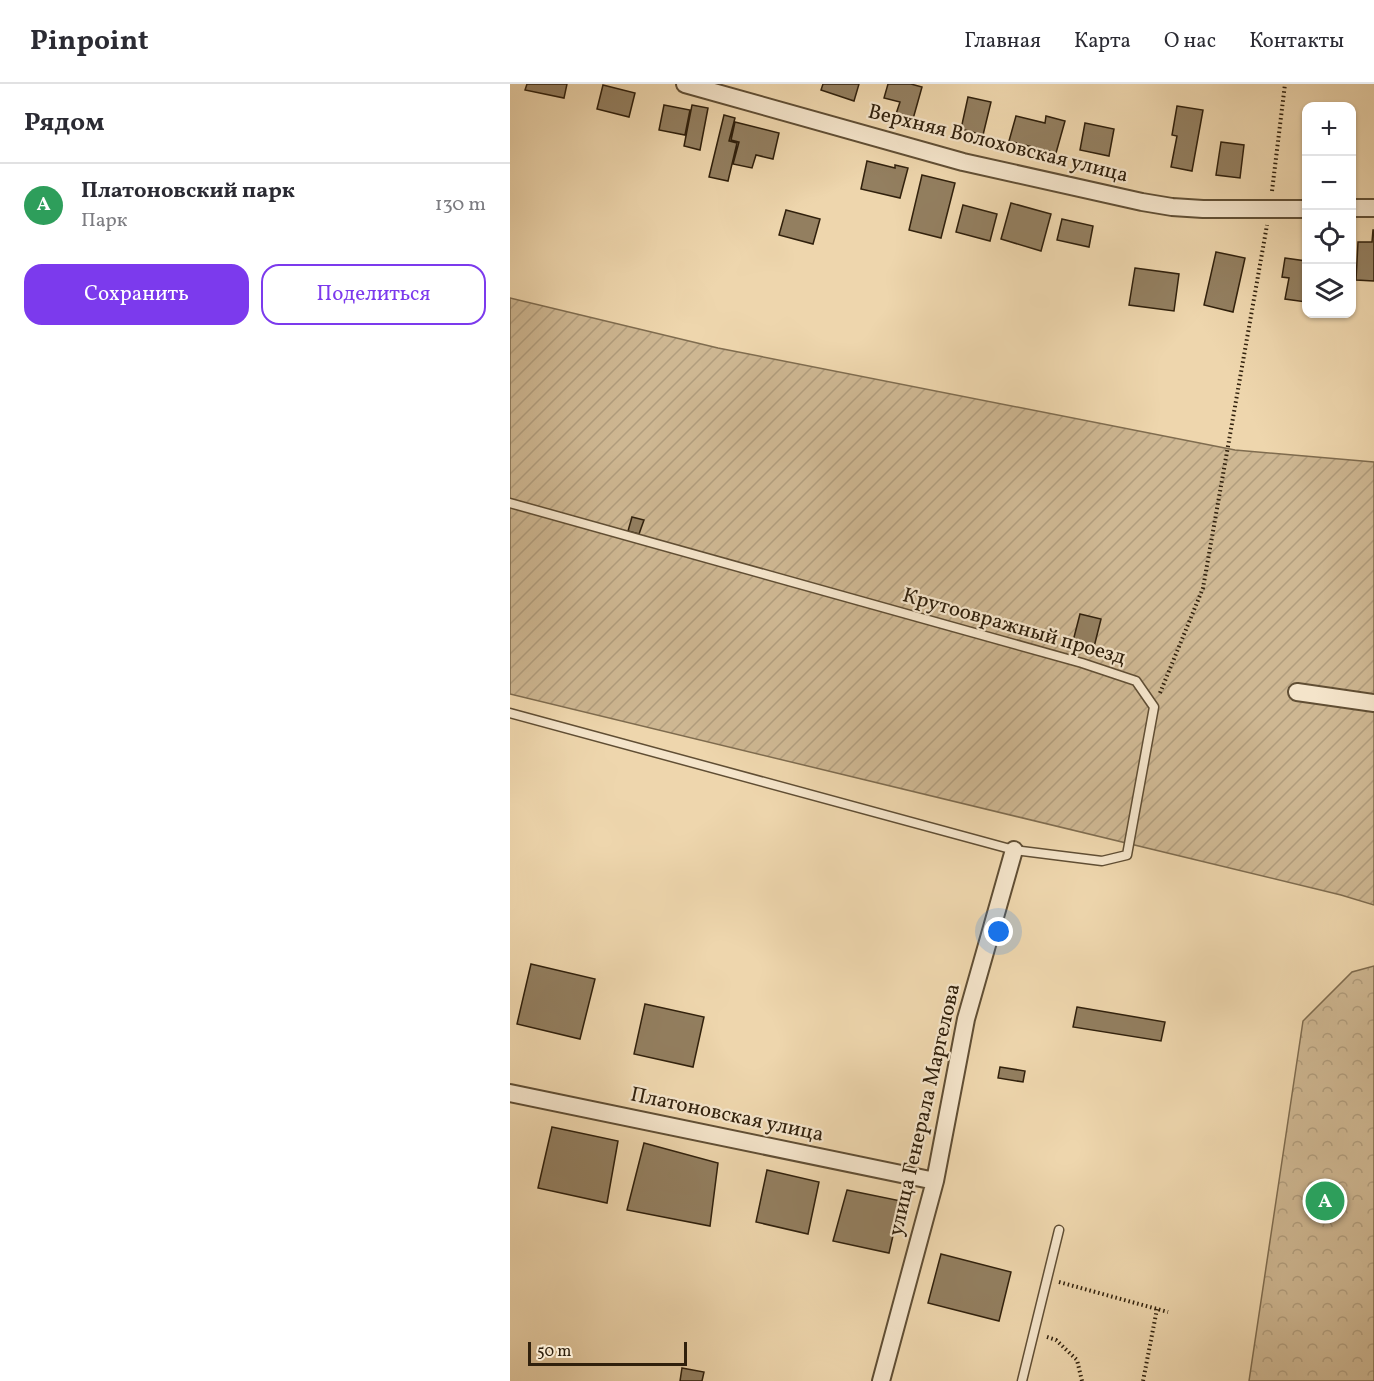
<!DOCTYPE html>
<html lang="ru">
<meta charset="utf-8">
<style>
body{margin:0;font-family:Vollkorn,serif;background:#f7f7f7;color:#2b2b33}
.controls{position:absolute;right:18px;top:18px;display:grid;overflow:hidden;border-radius:12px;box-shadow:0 2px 4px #0004}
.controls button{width:54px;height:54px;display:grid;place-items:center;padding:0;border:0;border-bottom:2px solid #e1e1e2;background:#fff;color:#2b2b33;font:30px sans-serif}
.scale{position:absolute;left:18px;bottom:15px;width:159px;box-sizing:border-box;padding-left:6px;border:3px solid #30200c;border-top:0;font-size:16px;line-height:21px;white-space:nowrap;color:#30200c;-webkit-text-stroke:4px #f4e4ca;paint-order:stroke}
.you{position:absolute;left:489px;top:848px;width:21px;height:21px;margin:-15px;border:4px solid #fff;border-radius:50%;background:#1a73e8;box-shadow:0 0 0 9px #1a73e833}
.badge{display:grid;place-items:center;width:39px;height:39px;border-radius:50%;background:#7c3aed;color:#fff;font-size:20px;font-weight:700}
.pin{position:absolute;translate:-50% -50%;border:3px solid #fff;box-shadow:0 2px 6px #0006}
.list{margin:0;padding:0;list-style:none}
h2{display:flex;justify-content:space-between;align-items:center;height:78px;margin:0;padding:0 24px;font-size:26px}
h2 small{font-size:20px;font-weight:400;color:#7c7c81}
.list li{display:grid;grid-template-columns:39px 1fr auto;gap:18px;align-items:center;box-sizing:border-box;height:84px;padding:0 24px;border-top:2px solid #e1e1e2}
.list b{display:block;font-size:22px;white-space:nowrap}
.list p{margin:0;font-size:20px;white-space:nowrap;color:#7c7c81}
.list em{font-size:20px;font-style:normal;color:#7c7c81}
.actions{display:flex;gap:12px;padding:18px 24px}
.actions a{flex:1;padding:14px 0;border:2px solid #7c3aed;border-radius:18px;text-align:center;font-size:21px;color:#7c3aed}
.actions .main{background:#7c3aed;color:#fff}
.icon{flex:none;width:33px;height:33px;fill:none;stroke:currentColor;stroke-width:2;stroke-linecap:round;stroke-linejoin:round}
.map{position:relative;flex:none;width:864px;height:1297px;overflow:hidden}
header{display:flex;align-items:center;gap:36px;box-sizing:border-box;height:84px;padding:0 30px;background:#fff;border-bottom:2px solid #e1e1e2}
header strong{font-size:28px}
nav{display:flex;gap:33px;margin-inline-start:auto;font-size:21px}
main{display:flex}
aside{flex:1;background:#fff}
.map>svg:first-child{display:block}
.forest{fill:url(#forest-crowns);stroke:#7f6c4f;stroke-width:1.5}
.garden{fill:url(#garden-furrows);stroke:#7f6c4f;stroke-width:1.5}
.building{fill:#937f60;stroke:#30200c;stroke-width:1.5}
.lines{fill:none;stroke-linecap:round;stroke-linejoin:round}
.service-casing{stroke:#604e34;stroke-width:11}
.minor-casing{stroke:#604e34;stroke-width:20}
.path{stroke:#30200c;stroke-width:4;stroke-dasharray:1.5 3;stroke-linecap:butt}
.service{stroke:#f4e4ca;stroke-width:8}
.minor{stroke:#f4e4ca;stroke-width:16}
.labels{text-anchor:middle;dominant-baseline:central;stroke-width:4.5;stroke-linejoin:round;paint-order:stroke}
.street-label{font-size:21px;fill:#30200c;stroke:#f4e4ca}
</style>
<header>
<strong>Pinpoint</strong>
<nav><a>Главная</a><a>Карта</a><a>О нас</a><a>Контакты</a></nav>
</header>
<main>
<aside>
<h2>Рядом<small></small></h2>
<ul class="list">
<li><span class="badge" style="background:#2e9e5b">A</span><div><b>Платоновский парк</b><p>Парк</p></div><em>130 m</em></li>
</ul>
<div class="actions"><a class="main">Сохранить</a><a>Поделиться</a></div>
</aside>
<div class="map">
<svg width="864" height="1297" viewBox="0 0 864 1297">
<defs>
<pattern id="forest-crowns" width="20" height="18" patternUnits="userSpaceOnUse" patternTransform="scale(1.5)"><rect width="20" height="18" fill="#ceb792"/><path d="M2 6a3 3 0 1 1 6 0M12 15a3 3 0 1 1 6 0" fill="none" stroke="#b19d7d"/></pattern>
<pattern id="garden-furrows" width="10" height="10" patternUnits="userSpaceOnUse" patternTransform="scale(1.5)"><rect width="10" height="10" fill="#ceb792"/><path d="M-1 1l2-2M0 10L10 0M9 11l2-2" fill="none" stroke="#b19d7d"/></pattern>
</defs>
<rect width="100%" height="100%" fill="#eed6ad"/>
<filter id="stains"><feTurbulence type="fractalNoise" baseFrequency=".00333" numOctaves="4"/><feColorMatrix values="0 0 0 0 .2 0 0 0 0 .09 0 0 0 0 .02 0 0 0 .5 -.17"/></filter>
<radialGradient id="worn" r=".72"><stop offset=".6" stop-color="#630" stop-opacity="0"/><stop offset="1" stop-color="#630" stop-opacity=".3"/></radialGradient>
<path class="forest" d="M864 882V1297H739L793 937 842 888Z"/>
<path class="garden" d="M0 214 208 264 725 366 864 378V821L831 811 0 610Z"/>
<path class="building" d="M17 0H57L54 14 15 6Z
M313 0H349L344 17 311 6Z
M378 0H401L412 3 403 35 386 30 390 18 374 14Z
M93 1 125 9 119 33 87 25Z
M458 13 481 18 473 51 451 45Z
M154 21 180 26 175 51 149 46Z
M182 21 198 24 190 66 174 62Z
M667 22 693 26 682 87 661 83 667 52 662 51Z
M214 31 225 34 219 57 227 59 218 97 199 93Z
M506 32 535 39 536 32 555 37 546 69 499 57Z
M225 38 269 49 263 75 246 71 242 84 223 80 229 58 221 56Z
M575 39 604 45 599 72 570 66Z
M711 58 734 61 730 94 706 91Z
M357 77 385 84V81L398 84 390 114 351 105Z
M412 91 445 99 431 154 399 146Z
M501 119 541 130 531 167 491 155Z
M453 121 487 130 480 157 446 148Z
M276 126 310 135 303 160 269 151Z
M552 135 583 142 579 163 547 156Z
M863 146H864V197L846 196 848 158H862Z
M706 168 735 174 723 228 694 221Z
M775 174 796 177V218L775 215 779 194 772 193Z
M625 184 669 190 664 227 619 221Z
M122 433 134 436 129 450 118 447Z
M570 530 591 535 583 567 562 561Z
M21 880 85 895 70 955 7 940Z
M135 920 194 933 183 983 124 970Z
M567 923 655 938 651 957 563 943Z
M490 983 515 987 513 998 488 994Z
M42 1043 108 1057 97 1119 28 1104Z
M134 1059 208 1079 200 1142 117 1126Z
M257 1086 309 1098 298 1150 246 1138Z
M337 1106 391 1117 379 1169 323 1157Z
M431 1170 501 1188 489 1237 418 1219Z
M172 1284 194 1288 192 1297H170Z"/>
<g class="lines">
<defs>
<path id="service" d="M0 419 572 579 626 597 644 623 617 771 592 777 504 766 0 629
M512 1297 549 1146"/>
<path id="minor" d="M175 0 453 78 632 118 662 123 693 125H796
M842 124H864
M787 608 864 619
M0 1009 425 1097
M371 1297 425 1097 456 935 504 766"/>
</defs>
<use href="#service" class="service-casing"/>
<use href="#minor" class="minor-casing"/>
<path class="path" d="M762 107 775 0
M650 609 693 504 757 141
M549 1198 658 1228
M537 1253 546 1256 567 1276 572 1297
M633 1297 647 1225"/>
<use href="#service" class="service"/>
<use href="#minor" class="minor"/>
</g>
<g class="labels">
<g class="street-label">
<text transform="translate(488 60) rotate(14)">Верхняя Волоховская улица</text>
<text transform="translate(504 543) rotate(16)">Крутоовражный проезд</text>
<text transform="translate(415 1026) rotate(-77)">улица Генерала Маргелова</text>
<text transform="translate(217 1031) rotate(12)">Платоновская улица</text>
</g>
</g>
<rect width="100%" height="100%" filter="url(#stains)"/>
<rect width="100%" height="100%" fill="url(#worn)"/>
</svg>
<div class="controls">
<button>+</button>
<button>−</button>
<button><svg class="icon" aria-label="locate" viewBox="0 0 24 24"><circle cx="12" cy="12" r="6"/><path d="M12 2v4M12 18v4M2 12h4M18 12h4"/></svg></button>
<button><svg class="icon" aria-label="layers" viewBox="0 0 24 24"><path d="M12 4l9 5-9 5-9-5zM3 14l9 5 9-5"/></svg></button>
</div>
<div class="scale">50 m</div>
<div class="you"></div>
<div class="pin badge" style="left:815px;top:1117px;background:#2e9e5b">A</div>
</div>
</main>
